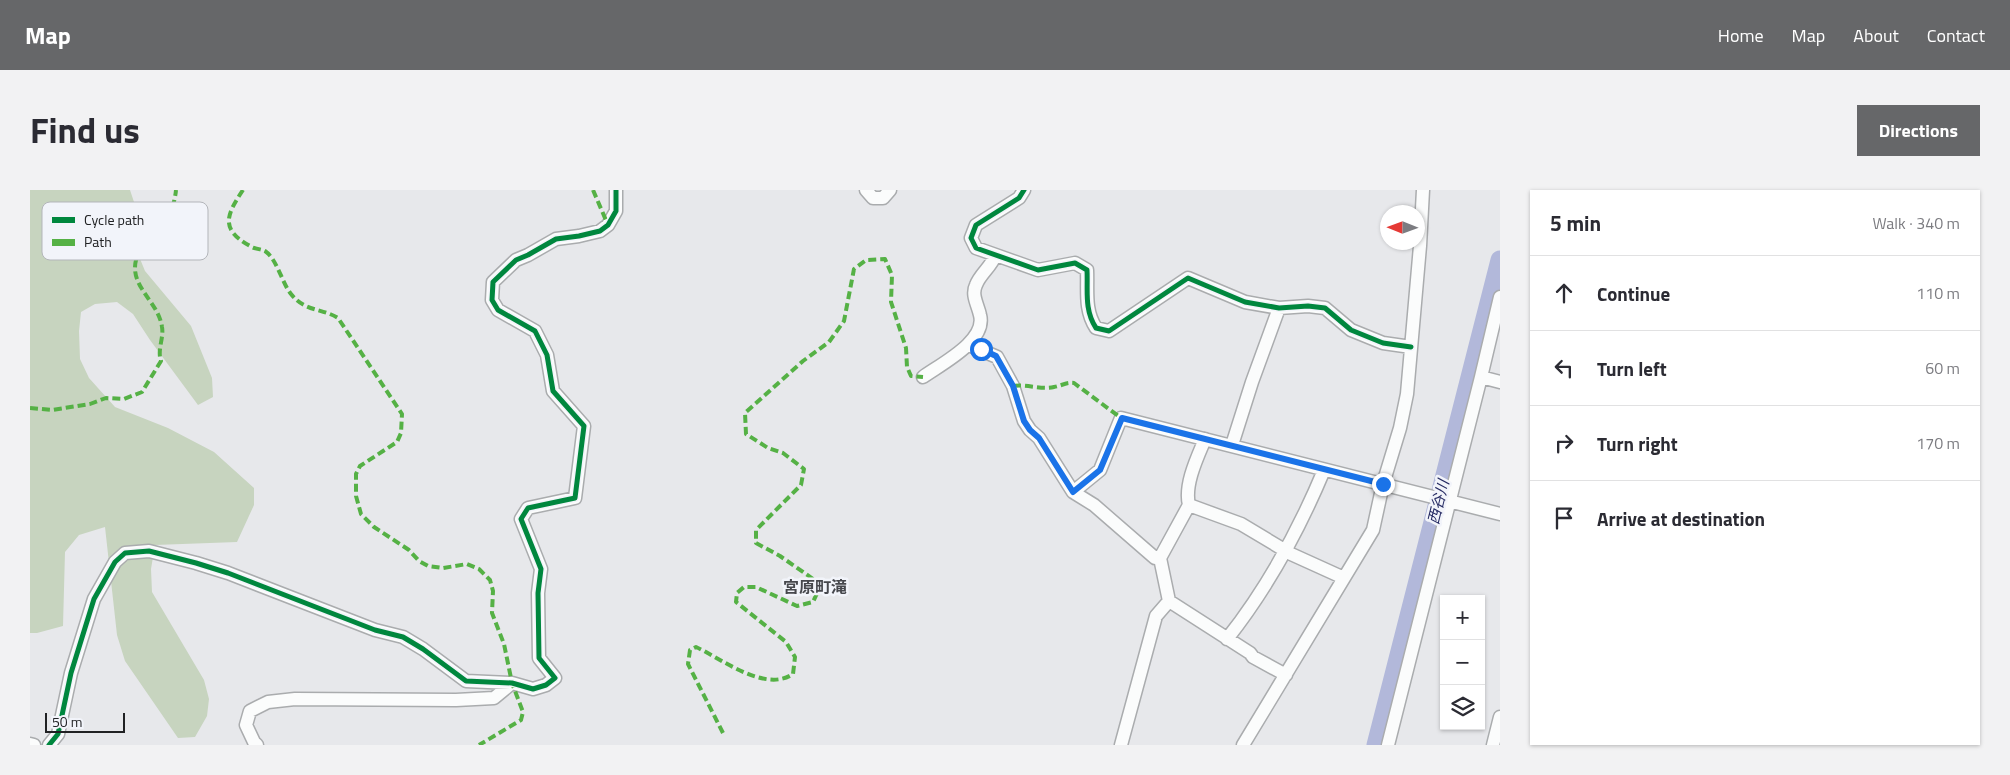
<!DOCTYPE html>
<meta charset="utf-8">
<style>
body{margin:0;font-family:"Titillium Web","Noto Sans JP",sans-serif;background:#f2f2f3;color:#2b2b33}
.controls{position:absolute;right:15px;bottom:15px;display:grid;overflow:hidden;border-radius:0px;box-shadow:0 1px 4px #0004}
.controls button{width:45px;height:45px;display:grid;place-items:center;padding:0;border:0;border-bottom:1px solid #e1e1e2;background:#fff;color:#2b2b33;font:25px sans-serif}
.compass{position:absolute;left:1350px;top:15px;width:45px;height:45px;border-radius:50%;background:#fff;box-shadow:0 1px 4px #0004;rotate:271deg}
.scale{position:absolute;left:15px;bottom:12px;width:80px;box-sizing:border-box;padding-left:5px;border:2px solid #202123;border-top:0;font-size:14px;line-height:18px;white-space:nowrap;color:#202123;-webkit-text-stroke:4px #f2f4fa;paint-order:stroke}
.stop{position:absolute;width:15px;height:15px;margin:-11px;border:4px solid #1a73e8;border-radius:50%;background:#fff}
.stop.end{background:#1a73e8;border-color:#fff;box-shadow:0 1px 5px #0008}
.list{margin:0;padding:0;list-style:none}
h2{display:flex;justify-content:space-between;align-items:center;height:65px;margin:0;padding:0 20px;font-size:21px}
h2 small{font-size:16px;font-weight:400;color:#7c7c81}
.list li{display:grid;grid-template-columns:32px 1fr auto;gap:15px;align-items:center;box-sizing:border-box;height:75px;padding:0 20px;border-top:1px solid #e1e1e2}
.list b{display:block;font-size:19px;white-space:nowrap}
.list em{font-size:16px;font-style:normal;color:#7c7c81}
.icon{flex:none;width:28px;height:28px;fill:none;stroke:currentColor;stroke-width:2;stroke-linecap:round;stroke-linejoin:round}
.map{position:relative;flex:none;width:1470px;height:555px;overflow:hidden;border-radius:0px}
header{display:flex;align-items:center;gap:30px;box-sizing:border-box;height:70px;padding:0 25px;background:#666769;color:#fff}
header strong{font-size:24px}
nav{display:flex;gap:28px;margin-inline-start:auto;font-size:18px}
.intro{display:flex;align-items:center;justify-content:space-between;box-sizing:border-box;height:120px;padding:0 30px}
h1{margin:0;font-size:35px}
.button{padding:12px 22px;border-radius:0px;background:#666769;color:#fff;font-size:18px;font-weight:700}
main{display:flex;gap:30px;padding:0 30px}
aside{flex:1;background:#fff;border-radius:0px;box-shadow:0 1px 4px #0004}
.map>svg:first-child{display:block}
.green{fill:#c7d4bf}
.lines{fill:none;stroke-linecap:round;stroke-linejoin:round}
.river{stroke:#b2b8da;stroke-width:19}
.street-casing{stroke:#aaacae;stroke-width:15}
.street{stroke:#fbfcfc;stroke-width:12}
.quiet{stroke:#55b145;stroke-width:4;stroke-dasharray:8 4;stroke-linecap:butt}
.cycleway-casing{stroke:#f2f4fa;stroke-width:8}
.cycleway{stroke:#00873e;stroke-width:5}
.route{stroke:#1a73e8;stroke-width:6}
.labels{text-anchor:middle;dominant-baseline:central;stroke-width:5;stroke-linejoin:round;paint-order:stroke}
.water-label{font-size:15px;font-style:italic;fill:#262b63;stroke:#f2f4fa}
.quarter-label{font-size:16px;font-weight:bold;fill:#47484d;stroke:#f2f4fa}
.key{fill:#f2f4fa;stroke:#b3b5ba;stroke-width:1}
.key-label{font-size:14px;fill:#202123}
</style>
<header>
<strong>Map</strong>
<nav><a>Home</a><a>Map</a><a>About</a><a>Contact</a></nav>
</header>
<div class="intro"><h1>Find us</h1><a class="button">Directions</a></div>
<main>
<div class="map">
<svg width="1470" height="555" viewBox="0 0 1470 555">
<rect width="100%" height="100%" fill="#e7e8eb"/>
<path class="green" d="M0 0H100L105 15 104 54 115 81 161 136 182 188 183 207 168 215 120 150 103 124 87 112 65 114 51 122 49 141 50 169 59 188 85 217 138 238 184 262 224 298V315L207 352 125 355 121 379 122 402 174 490 179 509 177 526 165 547 148 548 95 471 87 445 75 337 49 345 35 362 33 436 7 443H0Z"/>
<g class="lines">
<path class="river" d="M1346 555 1470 70"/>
<defs>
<path id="street" d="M836 0 843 8H853L860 0
M994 0 989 8 946 35 941 48 946 58 1008 80 1045 73 1057 80C1058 100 1054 120 1066 138L1079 141 1158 88 1215 112 1249 118 1278 116 1295 118 1321 140 1353 153 1381 157
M939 155 967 167 983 196 994 231 1000 240 1009 248 1043 302 1064 315 1125 368H1130
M893 187C911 174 957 151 950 125 948 115 941 105 946 95 950 84 961 77 965 66
M1451 187 1470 107
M1175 249C1167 268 1154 295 1159 315L1211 334 1261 364 1314 388
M1202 255 1222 192 1249 118
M1043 302 1070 280 1091 228 1470 324
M1159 315 1130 368 1139 411 1220 463 1223 467 1256 485
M1197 449C1238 397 1269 340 1294 280
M0 554 4 555
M19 555 28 544 41 483 64 409 85 372 95 363 119 361 166 373 198 383 345 440 373 447 393 459 436 491 482 493 503 499 516 495 525 488 509 468 508 403 511 379 491 329 498 318 545 308 554 236 523 201 517 165 505 141 468 120 462 110 463 92 486 70 498 65 526 49 549 46 570 41 578 35 586 21V0
M227 555 224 552 216 535 220 521 238 512 265 509 426 510 464 508 482 493
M1091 555 1126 426 1139 411
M1213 555 1343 340 1353 294 1370 238 1377 204 1390 56 1393 0
M1358 555 1451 187 1470 192
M1463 555 1470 527"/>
</defs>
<use href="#street" class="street-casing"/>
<use href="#street" class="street"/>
<path class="quiet" d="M213 0C197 24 189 39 220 56 224 59 231 59 235 61 247 69 252 93 261 104 275 122 292 118 308 128L372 224 371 243 367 252 330 276 326 284V306L331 324 344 337 379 360 389 371 398 376 413 378 437 374 449 379 460 390 463 401 462 423 474 454 482 493 493 522 491 530 449 555
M563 0 578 35
M983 196C997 194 1011 200 1024 197 1031 196 1036 192 1044 193L1091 228
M0 218 22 220 60 214 76 208 94 209 112 202 131 171C127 160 134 148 132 137 128 109 95 95 108 64 113 51 127 44 135 32 141 24 145 11 146 0
M693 543 658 474 660 460 666 457C692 469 735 503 763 484L765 467 756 452 706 412 707 403 714 397H726L767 416 783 412 788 401 786 391 750 366 726 353V340L771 295 774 279 753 263 738 258 716 244 715 223 773 171 799 152 814 131 824 79 836 70 855 69 862 85 861 112 876 158 877 177 881 186 893 187"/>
<defs>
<path id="cycleway" d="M994 0 989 8 946 35 941 48 946 58 1008 80 1045 73 1057 80C1058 100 1054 120 1066 138L1079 141 1158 88 1215 112 1249 118 1278 116 1295 118 1321 140 1353 153 1381 157
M19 555 28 544 41 483 64 409 85 372 95 363 119 361 166 373 198 383 345 440 373 447 393 459 436 491 482 493 503 499 516 495 525 488 509 468 508 403 511 379 491 329 498 318 545 308 554 236 523 201 517 165 505 141 468 120 462 110 463 92 486 70 498 65 526 49 549 46 570 41 578 35 586 21V0"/>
</defs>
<use href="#cycleway" class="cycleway-casing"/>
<use href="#cycleway" class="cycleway"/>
</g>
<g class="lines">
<path class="route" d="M951 159 966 166 983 196 994 231 1000 240 1009 248 1043 302 1070 280 1092 228 1353 294"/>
</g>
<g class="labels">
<g class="water-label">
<text transform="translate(1408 312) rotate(-76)">西谷川</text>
</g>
<g class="quarter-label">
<text x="785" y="397">宮原町滝</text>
</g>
</g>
<rect x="12" y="12" width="166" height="58" rx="8" class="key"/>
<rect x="22" y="27" width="23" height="6" fill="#00873e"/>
<rect x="22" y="49" width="23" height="7" fill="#55b145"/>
<g class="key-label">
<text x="54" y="35">Cycle path</text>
<text x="54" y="57">Path</text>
</g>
</svg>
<div class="controls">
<button>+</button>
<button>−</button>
<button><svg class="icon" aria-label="layers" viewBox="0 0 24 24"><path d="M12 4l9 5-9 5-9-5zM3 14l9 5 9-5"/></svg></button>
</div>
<svg class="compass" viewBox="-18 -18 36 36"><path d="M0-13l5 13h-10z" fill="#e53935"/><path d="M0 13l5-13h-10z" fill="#7c7c81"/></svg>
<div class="scale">50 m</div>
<div class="stop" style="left:951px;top:159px"></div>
<div class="stop end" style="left:1353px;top:294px"></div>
</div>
<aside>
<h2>5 min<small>Walk · 340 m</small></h2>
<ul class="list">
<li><svg class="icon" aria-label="ahead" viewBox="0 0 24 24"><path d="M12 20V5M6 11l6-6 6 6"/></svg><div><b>Continue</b></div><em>110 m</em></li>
<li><svg class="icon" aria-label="left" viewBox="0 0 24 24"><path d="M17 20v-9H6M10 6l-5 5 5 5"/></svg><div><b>Turn left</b></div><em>60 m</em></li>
<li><svg class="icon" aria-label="right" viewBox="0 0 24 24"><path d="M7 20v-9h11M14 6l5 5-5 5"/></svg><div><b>Turn right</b></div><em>170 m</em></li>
<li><svg class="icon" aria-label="arrive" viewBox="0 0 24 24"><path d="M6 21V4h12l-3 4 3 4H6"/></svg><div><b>Arrive at destination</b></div></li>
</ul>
</aside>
</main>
